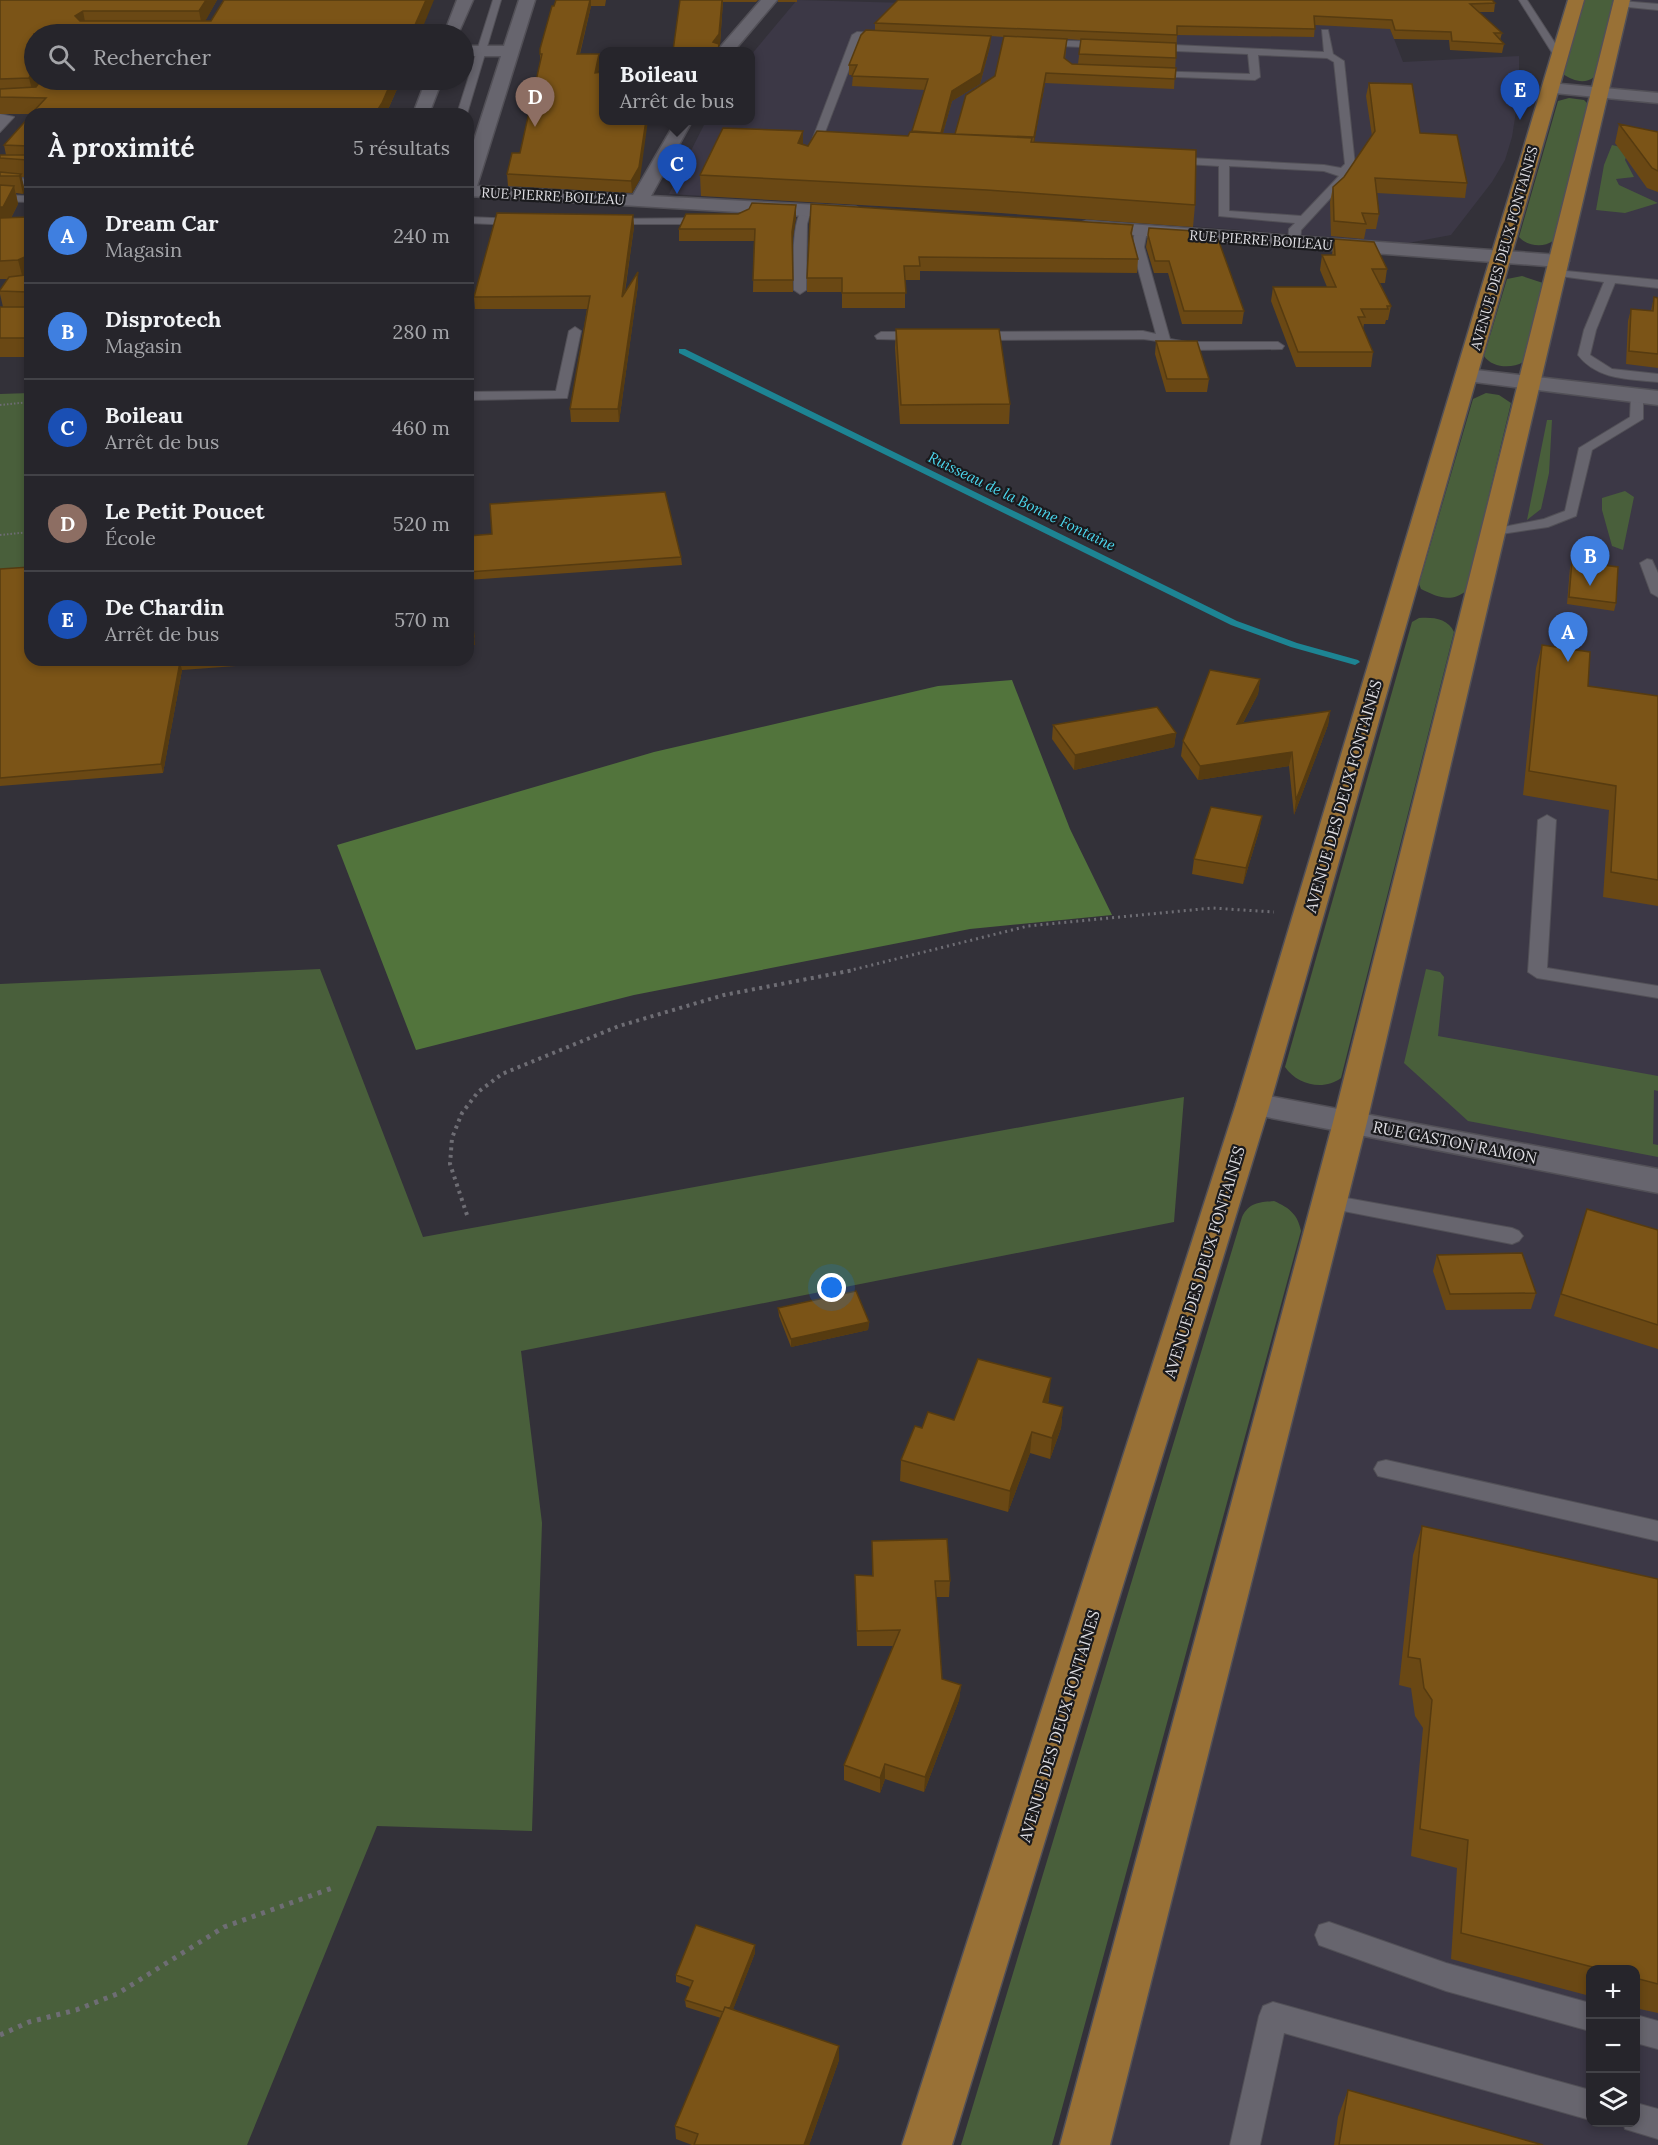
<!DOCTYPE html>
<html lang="fr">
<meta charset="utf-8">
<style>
body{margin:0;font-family:Lora,serif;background:#323137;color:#f1f3f6}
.controls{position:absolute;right:18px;bottom:18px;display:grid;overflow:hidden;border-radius:12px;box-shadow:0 3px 9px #0003}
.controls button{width:54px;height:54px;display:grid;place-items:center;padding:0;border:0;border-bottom:2px solid #424247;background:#26252b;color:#f1f3f6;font:30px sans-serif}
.you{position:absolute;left:832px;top:1288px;width:21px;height:21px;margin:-15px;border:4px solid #fff;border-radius:50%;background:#1a73e8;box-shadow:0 0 0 9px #1a73e833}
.badge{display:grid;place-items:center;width:39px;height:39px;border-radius:50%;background:#72c1f5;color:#fff;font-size:20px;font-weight:700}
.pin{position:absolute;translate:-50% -50px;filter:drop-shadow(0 2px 3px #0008)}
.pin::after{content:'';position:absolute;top:32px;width:21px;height:18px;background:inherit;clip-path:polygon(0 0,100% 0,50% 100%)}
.popup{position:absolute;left:599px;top:47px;width:156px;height:78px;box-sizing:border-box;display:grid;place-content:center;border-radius:12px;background:#26252b;filter:drop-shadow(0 2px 4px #0005);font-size:20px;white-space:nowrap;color:#a4a5a9}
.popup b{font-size:22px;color:#f1f3f6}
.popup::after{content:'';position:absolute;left:50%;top:100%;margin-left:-12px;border:12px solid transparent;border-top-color:#26252b}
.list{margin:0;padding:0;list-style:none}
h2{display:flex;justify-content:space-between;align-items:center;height:78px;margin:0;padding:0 24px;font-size:26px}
h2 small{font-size:20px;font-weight:400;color:#a4a5a9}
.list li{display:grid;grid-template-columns:39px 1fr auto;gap:18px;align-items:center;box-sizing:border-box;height:96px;padding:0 24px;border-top:2px solid #424247}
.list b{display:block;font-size:22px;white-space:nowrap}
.list p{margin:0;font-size:20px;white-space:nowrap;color:#a4a5a9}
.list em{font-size:20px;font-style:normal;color:#a4a5a9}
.icon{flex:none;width:33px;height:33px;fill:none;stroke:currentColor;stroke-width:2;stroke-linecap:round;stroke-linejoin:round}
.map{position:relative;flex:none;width:1658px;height:2145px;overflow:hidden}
.search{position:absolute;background:#26252b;box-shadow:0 3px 9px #0003;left:24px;top:24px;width:450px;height:66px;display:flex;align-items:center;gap:15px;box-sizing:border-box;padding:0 21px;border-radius:33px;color:#a4a5a9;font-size:22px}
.panel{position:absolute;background:#26252b;box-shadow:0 3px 9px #0003;left:24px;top:108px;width:450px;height:558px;border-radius:18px}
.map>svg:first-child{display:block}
.built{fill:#3c3846;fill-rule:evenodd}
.green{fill:#495f3b}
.forest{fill:#52743c}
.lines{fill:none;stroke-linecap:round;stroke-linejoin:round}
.stream{fill:#1d8493;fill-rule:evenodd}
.service-casing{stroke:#525057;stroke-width:2}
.minor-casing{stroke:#525057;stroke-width:3}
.primary-casing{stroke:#525057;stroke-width:3}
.path-far3{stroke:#6e6d74;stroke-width:2;stroke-dasharray:1.5 2;stroke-linecap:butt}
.path-far2{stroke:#6e6d74;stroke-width:3;stroke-dasharray:2 4;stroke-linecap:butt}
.path-far1{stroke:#6e6d74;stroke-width:4;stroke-dasharray:3 4.5;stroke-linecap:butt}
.path{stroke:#6e6d74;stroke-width:5;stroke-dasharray:4 6;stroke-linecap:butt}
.service{fill:#67656e;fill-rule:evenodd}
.minor{fill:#67656e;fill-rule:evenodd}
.primary{fill:#997136;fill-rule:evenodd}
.wall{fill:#6a4814;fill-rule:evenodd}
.shaded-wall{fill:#563b10}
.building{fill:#7b5417;stroke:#563b10;stroke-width:1.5}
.labels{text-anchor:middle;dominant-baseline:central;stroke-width:4.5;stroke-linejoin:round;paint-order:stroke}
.far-street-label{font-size:14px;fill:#dfdee3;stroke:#1a1a1d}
.far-water-label{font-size:15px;font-style:italic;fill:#4bd6ed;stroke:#1a1a1d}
.street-label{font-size:16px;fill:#dfdee3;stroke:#1a1a1d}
</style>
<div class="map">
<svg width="1658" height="2145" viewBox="0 0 1658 2145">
<rect width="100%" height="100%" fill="#333139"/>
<path class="built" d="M797 0 1051 7 1262 0H1379L1403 62 1519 56V92L1512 137 1505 160 1492 182 1451 235 1408 243 1086 218 669 194 706 121H750L751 55Z
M1622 0H1658V2145H1085ZM1590 1970H1636V2122H1590Z"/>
<path class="green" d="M1585 0H1613L1594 77C1584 85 1572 80 1563 74Z
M1569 98 1584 100 1588 104 1553 241C1543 248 1527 246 1519 237L1558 101Z
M1612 145 1629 149 1625 160 1634 177 1616 179 1619 185 1658 203 1625 213 1596 210 1604 165Z
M1522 276 1543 283 1523 362C1512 369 1492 368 1484 356L1507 279Z
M30 393V574L0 576V394Z
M1486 393 1499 395 1511 403 1466 591C1451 603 1437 597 1421 589L1419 584 1473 399Z
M1547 420H1552L1549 473 1541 509 1527 520Z
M1625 491 1634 497 1623 550 1612 546 1602 510V498Z
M1419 618C1432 617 1448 618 1454 632L1341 1078C1324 1091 1297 1085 1285 1067L1412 622Z
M320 969 423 1237 1184 1097 1174 1222 521 1351 542 1523 532 1831 377 1826 247 2145H0V984Z
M1426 969 1440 972 1444 977 1438 1036 1658 1076V1091L1654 1090 1653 1144 1658 1145V1157L1468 1121 1404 1063Z
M1274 1201C1290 1208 1298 1215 1301 1231L1052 2145H961L1242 1217C1249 1202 1260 1202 1274 1201Z"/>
<path class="forest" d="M1012 680 1070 829 1112 915 970 929 634 995 416 1050 337 845 654 752 938 686Z"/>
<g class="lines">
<path class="stream" d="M679 349H685L1237 621 1297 643 1358 660 1360 662 1355 665 1291 647 1231 625 679 353Z"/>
<defs>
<path id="service" d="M493 0H501L467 114H457Z
M1519 0H1527L1564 57 1562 59H1556Z
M1621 1 1658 4V10L1618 6V2Z
M1322 30H1328L1333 54 1344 61 1355 165 1349 172V178L1301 230 1300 242 1294 245 1288 242 1289 229 1295 223 1219 216V166L1170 163 1165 160 1170 157 1324 165 1341 168 1345 164 1334 62 1327 58 1258 55 1260 77 1255 80 1151 76 1146 73 1148 71 1250 74 1248 54 1152 50 1147 47 1152 44 1324 52ZM1229 166 1324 171 1339 176 1301 216 1229 211Z
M857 32 886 33 891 36 886 39 861 38 822 140 834 143 829 146 812 145 811 143 852 35Z
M1041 40 1105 42 1110 45 1105 48 1038 45 1036 43Z
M0 114 14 117 0 132Z
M0 195 30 196V202L0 201Z
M806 207 811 210 807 224 806 290 800 294 794 290C794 273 790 213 806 207Z
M468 217 519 219 525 222 519 225 468 223Z
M609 219 708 218 714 221 708 224H605L603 222Z
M1141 228 1147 231 1144 247 1170 339 1187 342H1278L1284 346 1282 349 1187 350 1166 342 1143 339 973 340 967 336 973 332 1143 331 1156 334 1132 247 1135 231Z
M1556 270 1658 280V288L1615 283 1596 330 1590 355 1612 369 1658 374V382C1629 379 1597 380 1578 355L1584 330 1604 282 1552 275V271Z
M575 327 581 331 567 398 468 400V392L556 391 569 331Z
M881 332H923L929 336 923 340 877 339 875 336Z
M1637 391 1643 395V419L1592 450 1576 516 1548 527 1488 536V530L1544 519 1565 511 1579 448 1630 417 1631 395Z
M1647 559 1652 560 1658 573V597L1651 593 1640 563Z
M1547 815 1556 820 1547 968 1658 986V998L1537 978 1528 972 1538 820Z
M1330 1195 1512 1228 1519 1231 1523 1236 1519 1241 1512 1244 1323 1207 1320 1202 1323 1197Z
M1386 1460 1658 1521V1541L1378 1476 1374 1469 1378 1462Z
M1329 1922 1446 1963 1590 2003V2031L1446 1991 1319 1945 1315 1935 1319 1925Z
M1273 2002 1590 2090V2120L1284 2033 1260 2145H1230L1259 2016 1263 2006Z
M1636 2015 1658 2021V2049L1636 2043Z
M1636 2103 1658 2109V2139L1625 2129 1623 2122H1636Z"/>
<path id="minor" d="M457 0H473L458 34H444Z
M519 0H535L477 186 633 195 676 121H692L651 196 856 207 865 213 856 219 468 196V159L501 56H464V46H504Z
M761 0H777L733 52H716Z
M426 80H442L429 114H413Z
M1550 83 1658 93V103L1544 92 1542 88Z
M0 177 30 179V189L0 187Z
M1087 221 1559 255 1569 261 1559 267 1080 231 1078 227 1080 223Z
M1467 369 1658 391V405L1459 380 1456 375 1459 370Z
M1253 1093 1658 1169V1193L1241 1112 1236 1104 1241 1096Z"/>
<path id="primary" d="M1568 0H1584L1270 1104 952 2145H902L1236 1104Z
M1614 0H1630L1367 1122 1110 2145H1060L1333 1122Z"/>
</defs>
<use href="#service" class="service-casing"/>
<use href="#minor" class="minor-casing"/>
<use href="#primary" class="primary-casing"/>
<path class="path-far3" d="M0 405 30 402
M0 535 30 532"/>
<path class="path-far2" d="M848 971 1028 926 1212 908 1274 912"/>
<path class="path-far1" d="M467 1215 450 1164 452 1138 462 1113 478 1092 502 1074 619 1026 724 995 854 970"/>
<path class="path" d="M0 2035 29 2022 76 2010 117 1994 224 1927 335 1887"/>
<use href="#service" class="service"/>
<use href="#minor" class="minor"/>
<use href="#primary" class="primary"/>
</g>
<path class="wall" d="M0 0H217L205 21 420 34H34V80H401L386 114H0Z
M556 0H606L605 6H591L580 54 600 64 598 72 640 179 632 193 508 186 507 174 520 153 540 62V49Z
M680 0H758L756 2H723L720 44 719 46Z
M778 0H797V2H778Z
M1495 3 1494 12H1479L1502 33 1500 40 1504 44 1502 53 1450 50 1449 40 1394 39 1390 29 1315 25 1314 37 1177 35 1174 89 1045 83 1034 142 1195 205 1193 227 986 212 701 196 700 175 803 144 808 146 908 136 912 132 925 90 852 86 853 75H849V65L875 31V23ZM991 36 1004 37 995 76 955 134 943 133 952 101 980 84 990 46ZM1067 39 1081 40 1078 64H1072L1065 59Z
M1369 83 1420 133 1467 183 1465 198 1377 193 1379 214 1376 229H1366L1364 239 1331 236 1330 202 1333 187 1344 177 1372 136 1366 96Z
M30 116V177H21L25 191 23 194 16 193 18 204 11 218 30 217V357H0V307H3L0 294V290L8 279H0V155H6L4 145Z
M1619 124 1658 132V192L1647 188 1615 143Z
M811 204 1133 225 1132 235 1138 259 1137 273 920 271V280H905V308H842V292H807V278Z
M796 205V217L792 243 793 292H753L754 241H679V229L738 214Z
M633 215 634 227 625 292 638 285 619 422H571L570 409 587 309H475L474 297Z
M1148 235 1194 239 1244 311 1242 324H1182L1168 273H1154L1146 247Z
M1334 239 1387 269 1385 283H1380L1391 306 1388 320H1386L1385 324H1364L1363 329 1373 352 1371 367H1296L1271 301 1273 287H1327L1320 270 1322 255H1332Z
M1654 297 1658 298V368L1626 364 1628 321 1631 309 1651 311Z
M896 329 1010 404 1009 424H900L895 348Z
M1156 341 1209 379 1207 392H1166L1155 354Z
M468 536 681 557 682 565 468 580Z
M1572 561 1616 603 1614 611 1567 604 1570 568Z
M0 569 30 660H318L182 670 163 773 0 786Z
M1542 645 1588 686 1658 696V906L1603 897 1609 810 1523 795 1536 668Z
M1260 679 1258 694 1243 723 1330 711 1328 725 1294 815 1289 766 1198 780 1181 756 1183 741Z
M1053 725 1176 733 1174 747 1074 770 1052 739Z
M1262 816 1259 831 1243 884 1192 874 1194 859Z
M1587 1209 1658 1230V1349L1554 1316Z
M1437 1255 1536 1293 1531 1309 1446 1310 1433 1271Z
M778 1308 869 1322 868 1330 791 1347 779 1316Z
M1049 1399 1048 1403 1063 1407 1061 1428 1050 1459 1030 1453 1008 1512 900 1481 901 1460 922 1428 954 1420Z
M1422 1526 1658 1579V2013L1635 2008V1970H1590V1996L1451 1959 1457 1868 1411 1856 1423 1728 1415 1716 1411 1688 1399 1685 1413 1555Z
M872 1541 950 1581 949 1597H936L942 1679 961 1685 959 1700 924 1792 885 1779 880 1793 844 1780V1765L893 1646H857L855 1575 872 1576Z
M755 1953 733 2009 839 2060 809 2145H692L676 2139 675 2126 721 2018 686 2007 685 2000 690 1987 676 1982V1975Z
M1348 2090 1543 2145H1334L1338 2117Z"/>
<path class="shaded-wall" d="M206 0H217L202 27 199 11Z
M426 0H434L420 34H411Z
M590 0H591V6L577 64V54Z
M722 0H723L720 44 719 46V51H718L713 42Z
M83 11 86 27 75 16Z
M991 36 990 46 980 84 952 101 940 144 941 133 952 91Z
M599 54 600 64 596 83 595 73Z
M34 68V80H41L33 94 29 78Z
M1046 73 1045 83 1033 149 1034 137Z
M392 80H401L386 114H375Z
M646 120H648L640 179 632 193 631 181Z
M803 131V152L798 143Z
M30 155V171L27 160Z
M21 174 25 191 23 194 19 176Z
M14 186 18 204 8 224 0 225V207Z
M796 205V217L792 244V232Z
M633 215 634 227 622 310V297Z
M27 256 30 267 23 279 18 260Z
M638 272V285L619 422 618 409Z
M468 583 475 645 468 646Z
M180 662 182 670 163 773 161 764Z
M1260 679 1258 694 1235 738 1237 724Z
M1330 711 1328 725 1294 815 1296 800Z
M1176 733 1174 747 1074 770 1075 755Z
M1292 752 1289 766 1198 780 1200 766Z
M1262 816 1259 831 1243 884 1246 868Z
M869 1322 868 1330 791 1347V1339Z
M1051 1378 1049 1399 1041 1422 1043 1402Z
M1063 1407 1061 1428 1050 1459 1052 1438Z
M1032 1432 1030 1453 1008 1512 1010 1491Z
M961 1685 959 1700 924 1792 925 1777Z
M885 1764V1779L880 1793V1778Z
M755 1945V1953L729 2020 728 2013Z
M839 2046V2060L809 2145H804Z"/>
<path class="building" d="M0 0H206L199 11H83L75 16 80 21H211L224 0H426L411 34H34V68L29 78 0 79Z
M556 0H590L577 54H599L595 73 603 72V120H646L639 167 631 181 507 174 512 153H520L542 54H540V49L552 6H554Z
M680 0H722L719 34 713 42 719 44 718 51H673Z
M898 0H1492L1495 3 1470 4 1502 33H1494L1504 44 1452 41 1451 32 1395 30 1392 20 1314 16 1315 29 1177 26V35L875 23Z
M866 30 991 36 981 73 952 91 941 133 912 131 928 79 852 76 857 65H849L861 35Z
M1004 36 1067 39 1064 58 1072 64 1176 68 1175 79 1046 73 1034 137 955 134 966 95 995 76Z
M1081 39 1176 43V58L1079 54Z
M41 80H392L382 103 375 114H31L46 98 0 97V89L36 87Z
M1369 83 1412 84 1420 133 1457 135 1467 183 1375 178 1379 214 1362 213 1366 224 1334 221 1333 187 1344 177 1375 131Z
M30 116V155L27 160 0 158V155H27L28 146 4 145Z
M1619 124 1658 132V171L1652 168Z
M723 128 803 131 798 143 808 146 817 131 908 136 910 132 1032 138 1031 142 1196 150 1195 205 987 190 700 175Z
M0 172 21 174 19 176H0Z
M0 185 14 186 3 207H0Z
M752 203 796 205 792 232 793 280H753L755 229H679L686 214H738L749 209Z
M811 204 1133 225 1131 233 1138 259 919 257 920 266H904L906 293H842V278H807Z
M497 213 633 215 622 297 638 272 618 409H570L590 296 474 297Z
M30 217V338H0V307H27V292L0 291V290L9 277 25 275 27 256 18 260 0 261V218Z
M1149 228 1194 231V239H1218L1244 311H1184L1169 261H1155L1148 235Z
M1334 239 1374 242 1387 269H1372L1391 306H1387L1388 309H1361L1365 317H1358L1373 352H1298L1273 287H1336L1322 255H1335Z
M1654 297 1658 298V354L1629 351 1631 309 1653 311Z
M896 329H999L1010 404 901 405Z
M1156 341H1197L1209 379H1167Z
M665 492 681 557 468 572V536L492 534 490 504Z
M1572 561 1618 567 1616 603 1569 597Z
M30 567V660H204L180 662 161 764 0 778V569Z
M468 584 474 637 468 638Z
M1542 645 1590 652 1588 686 1658 696V880L1611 872 1616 786 1529 771Z
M1210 670 1260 679 1237 724 1330 711 1296 800 1292 752 1200 766 1183 741Z
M1157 707 1176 733 1075 755 1053 725Z
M1211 807 1262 816 1246 868 1194 859Z
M1587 1209 1658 1230V1325L1561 1294Z
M1522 1253 1536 1293 1450 1294 1437 1255Z
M856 1291 869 1322 791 1339 778 1308Z
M978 1359 1051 1378 1043 1402 1063 1407 1052 1438 1032 1432 1010 1491 901 1460 915 1426 922 1428 928 1412 954 1420Z
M1422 1526 1658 1579V1984L1635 1978V1970H1604L1461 1933 1468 1840 1420 1829 1432 1700 1424 1688 1420 1659 1408 1657Z
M947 1539 950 1581H935L942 1679 961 1685 925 1777 885 1764 880 1778 844 1765 900 1630 857 1631 855 1575 873 1576 872 1541Z
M696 1925 755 1945 730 2008 725 2007 723 2012 685 2000 693 1981 676 1975Z
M725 2007 839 2046 804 2145H694L698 2134 675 2126Z
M1348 2090 1543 2145H1339Z"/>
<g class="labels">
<g class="far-street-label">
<text transform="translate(553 196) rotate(3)">RUE PIERRE BOILEAU</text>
<text transform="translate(1261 240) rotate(4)">RUE PIERRE BOILEAU</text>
<text transform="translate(1504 248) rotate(-74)">AVENUE DES DEUX FONTAINES</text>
</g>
<g class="far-water-label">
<text transform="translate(1022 501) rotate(26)">Ruisseau de la Bonne Fontaine</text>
</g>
<g class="street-label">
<text transform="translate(1343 796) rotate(-74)">AVENUE DES DEUX FONTAINES</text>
<text transform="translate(1455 1142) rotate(11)">RUE GASTON RAMON</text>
<text transform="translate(1204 1262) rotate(-73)">AVENUE DES DEUX FONTAINES</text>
<text transform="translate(1059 1726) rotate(-73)">AVENUE DES DEUX FONTAINES</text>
</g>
</g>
</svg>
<div class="controls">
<button>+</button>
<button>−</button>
<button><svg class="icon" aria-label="layers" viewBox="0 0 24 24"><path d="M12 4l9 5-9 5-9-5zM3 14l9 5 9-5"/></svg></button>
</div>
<div class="you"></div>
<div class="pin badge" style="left:1568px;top:662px;background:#3f7fe0">A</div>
<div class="pin badge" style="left:1590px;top:586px;background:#3f7fe0">B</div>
<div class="pin badge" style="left:677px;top:194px;background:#1a4fb4">C</div>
<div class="popup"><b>Boileau</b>Arrêt de bus</div>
<div class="pin badge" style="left:535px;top:127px;background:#8d6e63">D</div>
<div class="pin badge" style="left:1520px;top:120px;background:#1a4fb4">E</div>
<div class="search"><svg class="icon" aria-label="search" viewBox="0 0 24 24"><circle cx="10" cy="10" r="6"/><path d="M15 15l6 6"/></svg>Rechercher</div>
<section class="panel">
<h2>À proximité<small>5 résultats</small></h2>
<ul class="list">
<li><span class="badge" style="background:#3f7fe0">A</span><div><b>Dream Car</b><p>Magasin</p></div><em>240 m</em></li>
<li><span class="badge" style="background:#3f7fe0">B</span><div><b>Disprotech</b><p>Magasin</p></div><em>280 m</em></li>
<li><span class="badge" style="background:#1a4fb4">C</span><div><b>Boileau</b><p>Arrêt de bus</p></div><em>460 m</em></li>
<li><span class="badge" style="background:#8d6e63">D</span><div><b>Le Petit Poucet</b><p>École</p></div><em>520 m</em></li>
<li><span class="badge" style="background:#1a4fb4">E</span><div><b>De Chardin</b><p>Arrêt de bus</p></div><em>570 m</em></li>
</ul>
</section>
</div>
